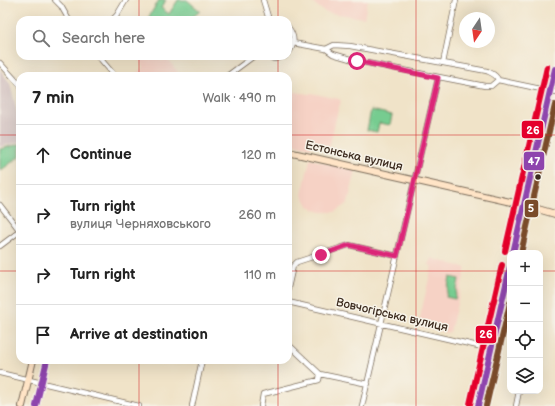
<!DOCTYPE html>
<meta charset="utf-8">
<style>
body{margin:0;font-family:"Balsamiq Sans",sans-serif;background:#f6f6f6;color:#222}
.controls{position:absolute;right:12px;bottom:12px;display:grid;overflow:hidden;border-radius:8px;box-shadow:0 4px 16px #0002}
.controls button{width:36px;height:36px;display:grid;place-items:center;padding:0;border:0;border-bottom:1px solid #e0e0e0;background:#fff;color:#222;font:20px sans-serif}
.compass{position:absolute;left:459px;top:12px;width:36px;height:36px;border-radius:50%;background:#fff;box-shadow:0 4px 16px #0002;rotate:193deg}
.stop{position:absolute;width:12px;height:12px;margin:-9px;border:3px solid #db2777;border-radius:50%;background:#fff}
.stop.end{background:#db2777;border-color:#fff;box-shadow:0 1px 4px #0008}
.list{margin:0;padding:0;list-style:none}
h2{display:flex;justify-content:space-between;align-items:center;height:52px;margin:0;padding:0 16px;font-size:17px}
h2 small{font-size:13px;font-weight:400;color:#767676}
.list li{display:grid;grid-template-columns:26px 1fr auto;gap:12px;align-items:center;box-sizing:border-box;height:60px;padding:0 16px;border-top:1px solid #e0e0e0}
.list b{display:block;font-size:15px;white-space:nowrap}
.list p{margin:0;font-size:13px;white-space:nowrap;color:#767676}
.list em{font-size:13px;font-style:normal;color:#767676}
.icon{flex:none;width:22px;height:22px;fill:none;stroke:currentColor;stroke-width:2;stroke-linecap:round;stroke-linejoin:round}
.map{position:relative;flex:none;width:555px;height:406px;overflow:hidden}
.search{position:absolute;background:#fff;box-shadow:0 4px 16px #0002;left:16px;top:16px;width:276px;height:44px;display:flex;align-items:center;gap:10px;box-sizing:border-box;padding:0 14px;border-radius:12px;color:#767676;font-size:15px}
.panel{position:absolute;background:#fff;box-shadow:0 4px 16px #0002;left:16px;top:72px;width:276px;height:292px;border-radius:12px}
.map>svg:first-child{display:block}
.built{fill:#f6d2c5}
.industrial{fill:#d1bfbf}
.green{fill:#76cc90;stroke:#587b57}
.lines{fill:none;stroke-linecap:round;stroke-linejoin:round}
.street-casing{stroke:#7a6b5a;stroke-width:6}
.secondary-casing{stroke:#7a6b5a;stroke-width:8}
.street{stroke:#fff;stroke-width:4.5}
.secondary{stroke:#ffe4c6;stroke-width:6}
.bus-1-casing{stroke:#f7f3e8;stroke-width:9}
.bus-2-casing{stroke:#f7f3e8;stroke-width:9}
.bus-3-casing{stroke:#f7f3e8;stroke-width:9}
.bus-1{stroke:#8e44ad;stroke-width:6}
.bus-2{stroke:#7a4b2a;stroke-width:6}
.bus-3{stroke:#e4002b;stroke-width:6}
.route{stroke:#db2777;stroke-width:5}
.grid{fill:none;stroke:#d62828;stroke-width:1;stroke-opacity:0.55}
.bus-dot{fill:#3b2a1e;stroke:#f7f3e8;stroke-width:1.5}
.labels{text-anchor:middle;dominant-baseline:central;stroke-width:3;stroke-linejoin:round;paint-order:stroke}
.street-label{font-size:12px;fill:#3b2a1e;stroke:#f7f3e8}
.line-badge{stroke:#f7f3e8;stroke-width:1.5}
.badge-label{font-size:11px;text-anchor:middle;font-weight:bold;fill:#fff}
</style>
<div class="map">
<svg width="555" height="406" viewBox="0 0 555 406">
<rect width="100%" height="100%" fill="#f7f3e8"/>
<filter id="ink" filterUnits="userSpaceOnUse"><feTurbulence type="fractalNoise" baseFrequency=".025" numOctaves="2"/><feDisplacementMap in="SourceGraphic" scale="8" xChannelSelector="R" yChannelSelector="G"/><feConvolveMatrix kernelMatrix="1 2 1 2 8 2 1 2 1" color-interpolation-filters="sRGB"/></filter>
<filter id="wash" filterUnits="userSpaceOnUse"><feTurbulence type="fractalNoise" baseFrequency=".012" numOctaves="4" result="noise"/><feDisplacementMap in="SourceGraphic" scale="16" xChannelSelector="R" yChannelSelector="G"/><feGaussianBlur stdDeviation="0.9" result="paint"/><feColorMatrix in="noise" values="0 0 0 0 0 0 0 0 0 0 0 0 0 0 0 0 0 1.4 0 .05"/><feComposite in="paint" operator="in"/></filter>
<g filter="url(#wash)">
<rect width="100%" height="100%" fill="#f0e3c8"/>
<path class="built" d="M309 0H368L364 18 325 12Z
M136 56H158L162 61 167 58 181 76H133L144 67Z
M288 91 309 94 311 93 339 99 341 101 338 110 329 148 312 144 311 148 288 143Z
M310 159 356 170 348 203 335 212H321L309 207 302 195Z
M431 258 466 268 450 332 448 333 418 326 432 266 429 265Z"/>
<path class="industrial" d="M0 69 10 83 20 125V142L0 147Z"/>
<path class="green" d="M159 0H166L161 8 169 14 178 0H187L200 11 189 20H147Z
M371 110 392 115 390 125 379 123 377 132 367 130Z
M20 144V156L0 171V149Z
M450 277 459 279 455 299 446 297Z"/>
</g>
<g filter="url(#ink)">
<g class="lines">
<defs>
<path id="street" d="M55 0 61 6 69 20
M263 0 269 20
M112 20 117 15 126 0
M288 27C295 36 295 45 288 53
M293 43 326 49 333 54 357 61 485 86H491L498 80
M326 49 334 45 350 46 487 71C491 73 497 75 498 80L555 92
M98 56 115 76
M265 56 274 59 285 56
M0 63 20 85
M443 63 456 0
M227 76 254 56
M0 205 20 231
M0 246 20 231
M288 288 293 266 297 262 349 245 397 256
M288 302 491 349
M288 344 320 374 368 384
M0 373 139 406
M192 406 202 360
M261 406 263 394 319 380 320 374
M362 406 438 78
M516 406 519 391"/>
<path id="secondary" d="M288 152 524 205 555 214
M513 253 555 69
M22 406 33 360
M36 406 47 360
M478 406 510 267"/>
</defs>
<use href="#street" class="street-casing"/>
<use href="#secondary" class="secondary-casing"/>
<use href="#street" class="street"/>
<use href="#secondary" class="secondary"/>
<defs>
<path id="bus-1" d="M513 253 555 69
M36 406 47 360
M478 406 510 267"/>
<path id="bus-2" d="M521 253 555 105
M486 406 510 303"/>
<path id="bus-3" d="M505 251 547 67
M470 404 502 265"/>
</defs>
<use href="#bus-1" class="bus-1-casing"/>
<use href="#bus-2" class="bus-2-casing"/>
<use href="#bus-3" class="bus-3-casing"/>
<use href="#bus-1" class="bus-1"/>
<use href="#bus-2" class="bus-2"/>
<use href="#bus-3" class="bus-3"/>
</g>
</g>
<g class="lines" filter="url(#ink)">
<path class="route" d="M321 255 349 245 397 256 438 78 357 61"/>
</g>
<path class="grid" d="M139 0V20M278 0V20M416 0V406M139 56V76M278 56V76M0 135H20M288 135H555M0 271H20M288 271H510M540 271H555M139 360V406M278 360V406"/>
<circle class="bus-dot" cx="538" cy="177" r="3.5"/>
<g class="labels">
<g class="street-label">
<text transform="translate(354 156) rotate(13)">Естонська вулиця</text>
<text transform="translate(392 315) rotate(13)">Вовчогірська вулиця</text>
</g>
</g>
<g class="line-badge">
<rect x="521" y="120" width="23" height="19" rx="4" fill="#e4002b"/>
<rect x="523" y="151" width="22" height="20" rx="4" fill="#8e44ad"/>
<rect x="524" y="199" width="15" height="19" rx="4" fill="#7a4b2a"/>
<rect x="475" y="325" width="22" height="19" rx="4" fill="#e4002b"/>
</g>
<g class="badge-label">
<text x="533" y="134">26</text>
<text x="534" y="165">47</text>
<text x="531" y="212">5</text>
<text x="486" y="338">26</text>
</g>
</svg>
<div class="controls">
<button>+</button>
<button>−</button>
<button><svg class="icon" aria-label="locate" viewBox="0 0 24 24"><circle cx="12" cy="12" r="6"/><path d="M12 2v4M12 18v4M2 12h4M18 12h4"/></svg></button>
<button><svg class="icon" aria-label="layers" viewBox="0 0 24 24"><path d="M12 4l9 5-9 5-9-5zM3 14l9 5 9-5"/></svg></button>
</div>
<svg class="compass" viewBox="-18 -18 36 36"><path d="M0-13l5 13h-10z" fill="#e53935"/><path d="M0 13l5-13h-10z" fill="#767676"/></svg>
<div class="stop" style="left:357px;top:61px"></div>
<div class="stop end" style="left:321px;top:255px"></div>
<div class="search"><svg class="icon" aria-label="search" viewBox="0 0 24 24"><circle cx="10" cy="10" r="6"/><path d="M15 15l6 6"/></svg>Search here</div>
<section class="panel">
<h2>7 min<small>Walk · 490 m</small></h2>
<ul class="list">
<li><svg class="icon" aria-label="ahead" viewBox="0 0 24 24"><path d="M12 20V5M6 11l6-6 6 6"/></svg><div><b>Continue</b></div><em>120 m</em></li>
<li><svg class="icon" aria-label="right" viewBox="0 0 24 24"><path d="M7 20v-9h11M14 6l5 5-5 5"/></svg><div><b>Turn right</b><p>вулиця Черняховського</p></div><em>260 m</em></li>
<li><svg class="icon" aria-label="right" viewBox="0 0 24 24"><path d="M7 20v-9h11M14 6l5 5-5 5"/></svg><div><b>Turn right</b></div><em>110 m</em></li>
<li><svg class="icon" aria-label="arrive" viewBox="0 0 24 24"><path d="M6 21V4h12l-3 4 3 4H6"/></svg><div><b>Arrive at destination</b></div></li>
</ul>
</section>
</div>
